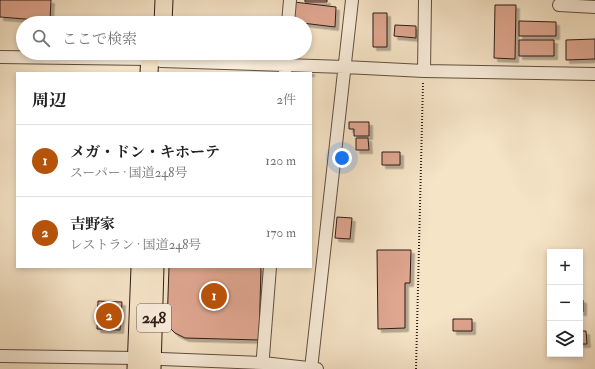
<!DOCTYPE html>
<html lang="ja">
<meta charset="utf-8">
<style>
body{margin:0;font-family:"IM FELL Double Pica","Noto Serif JP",serif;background:#f2f2f2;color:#222}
.controls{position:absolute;right:12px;bottom:12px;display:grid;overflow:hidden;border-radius:0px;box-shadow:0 2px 6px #0003}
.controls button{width:36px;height:36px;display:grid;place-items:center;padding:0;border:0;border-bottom:1px solid #e0e0e0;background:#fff;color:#222;font:20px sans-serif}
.you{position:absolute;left:342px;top:158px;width:14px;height:14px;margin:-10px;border:3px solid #fff;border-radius:50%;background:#1a73e8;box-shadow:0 0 0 6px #1a73e833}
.badge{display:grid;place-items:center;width:26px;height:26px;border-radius:50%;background:#b45309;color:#fff;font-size:13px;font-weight:700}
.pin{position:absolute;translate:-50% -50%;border:2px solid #fff;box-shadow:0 1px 4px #0006}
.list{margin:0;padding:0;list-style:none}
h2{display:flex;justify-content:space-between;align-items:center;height:52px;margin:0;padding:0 16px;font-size:17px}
h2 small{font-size:13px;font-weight:400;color:#767676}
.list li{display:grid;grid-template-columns:26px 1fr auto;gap:12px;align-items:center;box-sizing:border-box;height:72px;padding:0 16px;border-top:1px solid #e0e0e0}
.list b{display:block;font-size:15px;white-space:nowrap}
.list p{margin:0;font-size:13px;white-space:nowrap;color:#767676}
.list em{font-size:13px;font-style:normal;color:#767676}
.icon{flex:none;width:22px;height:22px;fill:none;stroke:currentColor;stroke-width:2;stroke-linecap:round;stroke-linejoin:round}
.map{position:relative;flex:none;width:595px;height:369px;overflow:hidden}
.search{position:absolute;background:#fff;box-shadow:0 2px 6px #0003;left:16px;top:16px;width:296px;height:44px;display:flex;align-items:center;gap:10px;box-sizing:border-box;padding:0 14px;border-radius:22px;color:#767676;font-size:15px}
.panel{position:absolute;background:#fff;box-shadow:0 2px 6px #0003;left:16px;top:72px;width:296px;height:196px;border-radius:0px}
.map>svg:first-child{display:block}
.building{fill:#dfa690;stroke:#2e1c14;filter:url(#shadow)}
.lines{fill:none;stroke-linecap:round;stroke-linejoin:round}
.minor-casing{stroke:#604e41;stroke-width:14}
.highway-casing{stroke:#2e1c14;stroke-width:19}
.path{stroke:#2e1c14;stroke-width:2;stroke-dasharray:1 2;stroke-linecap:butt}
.minor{stroke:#f9eddb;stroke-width:12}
.highway{stroke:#f6e4c7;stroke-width:17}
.labels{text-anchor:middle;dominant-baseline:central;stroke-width:4;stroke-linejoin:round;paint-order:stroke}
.shield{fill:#f9eddb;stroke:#6b5b50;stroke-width:1}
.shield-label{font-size:16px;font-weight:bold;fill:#2e1c14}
</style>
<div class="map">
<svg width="595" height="369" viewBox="0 0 595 369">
<defs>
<filter id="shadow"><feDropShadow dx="3.5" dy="3.5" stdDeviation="0" flood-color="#0004"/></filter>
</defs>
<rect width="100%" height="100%" fill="#f6e4c7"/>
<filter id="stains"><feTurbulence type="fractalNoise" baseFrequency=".005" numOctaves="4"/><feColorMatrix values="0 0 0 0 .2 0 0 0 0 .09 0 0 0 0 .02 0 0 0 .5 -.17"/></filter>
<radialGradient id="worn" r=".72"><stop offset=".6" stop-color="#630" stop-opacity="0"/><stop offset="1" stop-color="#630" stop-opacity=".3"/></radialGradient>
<path class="building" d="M0 0H51L50 21 0 17Z
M305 0H327V2H305Z
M294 2 336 7 335 27 294 22Z
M495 5H516L515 59 494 58Z
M373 13H387V47H373Z
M519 21 556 22V36H519Z
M395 25 416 26V38L394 36Z
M595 39V59L566 60V40Z
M519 40H554V56H519Z
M187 53H239V54Z
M290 70 311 71V73H290Z
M349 122H369V136H354V129H349Z
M356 138H368L369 150H356Z
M382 152H400V165H382Z
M337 217 352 218 350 239 335 238Z
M377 250H411L410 283H405V328L378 329Z
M169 267H261L259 340 185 338 175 333 167 325Z
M580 299 583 300V312H580Z
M98 301 122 302 120 330 97 329Z
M453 319H472V331H453Z
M580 331H586L587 344H580Z"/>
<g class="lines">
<defs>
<path id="minor" d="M559 5 595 7
M288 23 290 0
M0 57 150 59
M161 61 345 67 424 71 595 74
M424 71 425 0
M285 73 286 53
M0 356 136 358 263 363 317 369
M262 369 270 267
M311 369 352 0"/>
<path id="highway" d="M163 23 164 0
M149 73 150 53
M136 369 140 267
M152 369 155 267"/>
</defs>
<use href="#minor" class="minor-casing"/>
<use href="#highway" class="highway-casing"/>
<path class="path" d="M416 369 423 83"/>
<use href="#minor" class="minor"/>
<use href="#highway" class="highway"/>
</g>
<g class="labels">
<rect class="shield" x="137" y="304" width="34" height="28" rx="3"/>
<g class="shield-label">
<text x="154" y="318">248</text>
</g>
</g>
<rect width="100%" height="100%" filter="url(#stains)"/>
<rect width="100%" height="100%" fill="url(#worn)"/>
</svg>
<div class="controls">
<button>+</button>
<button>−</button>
<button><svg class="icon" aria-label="layers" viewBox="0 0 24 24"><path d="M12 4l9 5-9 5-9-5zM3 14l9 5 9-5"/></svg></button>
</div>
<div class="you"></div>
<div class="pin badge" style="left:214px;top:296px">1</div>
<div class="pin badge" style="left:109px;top:316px">2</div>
<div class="search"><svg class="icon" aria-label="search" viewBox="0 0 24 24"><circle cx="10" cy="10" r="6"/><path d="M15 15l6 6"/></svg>ここで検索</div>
<section class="panel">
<h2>周辺<small>2件</small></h2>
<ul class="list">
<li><span class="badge">1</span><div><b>メガ・ドン・キホーテ</b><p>スーパー · 国道248号</p></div><em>120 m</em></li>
<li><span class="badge">2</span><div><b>吉野家</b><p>レストラン · 国道248号</p></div><em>170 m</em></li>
</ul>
</section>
</div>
